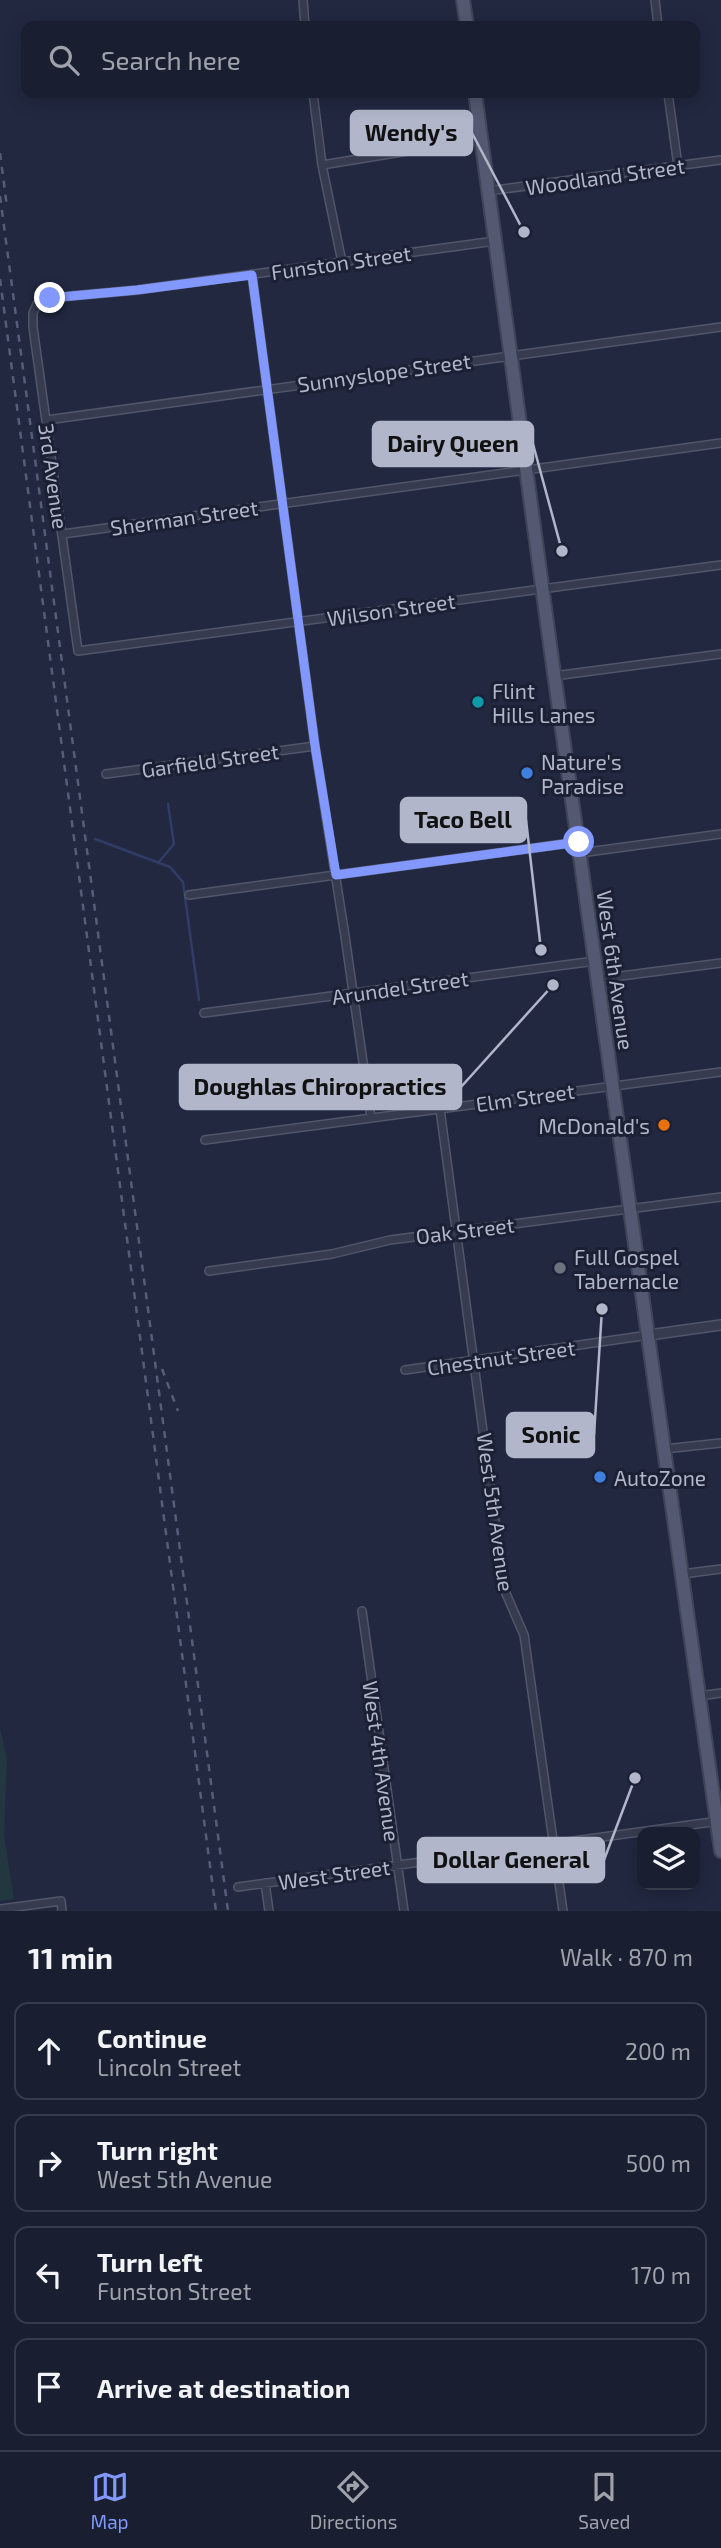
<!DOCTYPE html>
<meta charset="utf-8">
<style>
body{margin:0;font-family:"Exo 2",sans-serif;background:#262b3c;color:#f1f3f6}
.controls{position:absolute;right:21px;bottom:21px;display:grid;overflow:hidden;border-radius:14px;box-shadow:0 4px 18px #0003}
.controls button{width:63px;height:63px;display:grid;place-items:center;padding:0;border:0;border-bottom:2px solid #373c4c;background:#191e30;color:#f1f3f6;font:35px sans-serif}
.stop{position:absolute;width:21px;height:21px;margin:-16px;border:5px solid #8298ff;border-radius:50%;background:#fff}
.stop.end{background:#8298ff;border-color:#fff;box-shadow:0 2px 7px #0008}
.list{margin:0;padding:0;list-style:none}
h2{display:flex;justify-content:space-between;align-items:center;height:91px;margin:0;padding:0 28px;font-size:30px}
h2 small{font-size:23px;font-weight:400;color:#9fa2ab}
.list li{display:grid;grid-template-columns:46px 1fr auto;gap:21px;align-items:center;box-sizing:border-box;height:98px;margin:0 14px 14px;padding:0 14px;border:2px solid #373c4c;border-radius:14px}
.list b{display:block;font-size:26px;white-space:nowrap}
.list p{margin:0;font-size:23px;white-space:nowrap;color:#9fa2ab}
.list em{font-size:23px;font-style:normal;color:#9fa2ab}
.icon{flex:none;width:38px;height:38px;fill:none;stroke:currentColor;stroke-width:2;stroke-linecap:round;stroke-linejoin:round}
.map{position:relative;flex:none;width:721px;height:1911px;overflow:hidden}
.search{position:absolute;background:#191e30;box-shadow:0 4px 18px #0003;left:21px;right:21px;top:21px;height:77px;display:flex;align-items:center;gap:18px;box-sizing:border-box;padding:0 24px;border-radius:14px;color:#9fa2ab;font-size:26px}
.sheet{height:539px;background:#191e30}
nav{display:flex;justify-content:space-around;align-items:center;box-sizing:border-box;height:98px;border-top:2px solid #373c4c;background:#191e30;font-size:19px;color:#9fa2ab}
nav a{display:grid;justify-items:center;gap:4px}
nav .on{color:#8298ff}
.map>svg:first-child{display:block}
.green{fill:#233741}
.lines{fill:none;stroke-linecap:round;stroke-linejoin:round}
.stream{stroke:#313c67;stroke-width:2.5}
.minor-casing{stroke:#51566a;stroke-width:10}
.tertiary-casing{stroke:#51566a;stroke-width:12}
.primary-casing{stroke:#3f4458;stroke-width:16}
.minor{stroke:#363b4f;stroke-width:7}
.tertiary{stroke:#363b4f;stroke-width:9}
.primary{stroke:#535970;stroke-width:12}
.rail{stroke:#575d77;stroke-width:2.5;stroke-dasharray:7 7;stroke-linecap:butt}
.route{stroke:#8298ff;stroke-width:9}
.culture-dot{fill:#0f9aa8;stroke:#1b2034;stroke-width:2.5}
.shop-dot{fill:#3f7fe0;stroke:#1b2034;stroke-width:2.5}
.food-dot{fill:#e8710a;stroke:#1b2034;stroke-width:2.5}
.worship-dot{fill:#6b7280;stroke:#1b2034;stroke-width:2.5}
.labels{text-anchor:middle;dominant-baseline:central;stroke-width:6;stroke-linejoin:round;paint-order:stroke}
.street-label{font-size:21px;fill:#b1b6ca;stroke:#1b2034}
.poi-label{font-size:21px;fill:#b1b6ca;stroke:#1b2034;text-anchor:start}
.leader{fill:none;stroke:#b1b6ca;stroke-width:2.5}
.callout-dot{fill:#b1b6ca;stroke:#1b2034;stroke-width:2.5}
.callout{fill:#b1b6ca;stroke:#b1b6ca;stroke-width:2.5}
.callout-label{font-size:23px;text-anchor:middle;font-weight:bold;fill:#111}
</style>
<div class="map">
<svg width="721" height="1911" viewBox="0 0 721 1911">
<rect width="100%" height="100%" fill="#212840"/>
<path class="green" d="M0 1728 7 1759 4 1835 14 1899 0 1901Z"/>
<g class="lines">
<path class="stream" d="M95 839 170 867 183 882 199 1000
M158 863 174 844 168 804"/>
<defs>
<path id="minor" d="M303 0 305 26
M655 0 658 26
M313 93 322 165 342 262
M668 93 678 166
M322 165 481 139
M488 191 721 160
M495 241 137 290 49 298 37 304 33 313V327L78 651 721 565
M252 275 315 746 345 936 371 1118
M47 420 721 327
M63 534 721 443
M554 676 721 654
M106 774 315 746
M580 853 721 834
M189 895 578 842
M598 979 721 963
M204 1013 595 961
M440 1109 504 1589 524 1635 563 1911
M205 1140 721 1072
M209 1271 332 1254 390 1240 721 1197
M405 1370 649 1335
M664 1449 721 1443
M682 1574 721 1569
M362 1611 404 1911
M699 1696 721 1693
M265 1883 269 1911
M238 1887 719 1821
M0 1909 61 1901 62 1911"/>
<path id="tertiary" d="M649 1335 721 1325"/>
<path id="primary" d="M463 0 467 26
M475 93 551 652 721 1851"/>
</defs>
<use href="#minor" class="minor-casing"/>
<use href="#tertiary" class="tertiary-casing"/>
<use href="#primary" class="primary-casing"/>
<use href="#minor" class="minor"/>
<use href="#tertiary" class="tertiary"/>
<use href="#primary" class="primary"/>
<path class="rail" d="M0 153 7 207
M0 196 228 1911
M0 279 216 1911
M162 1369 178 1411"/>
</g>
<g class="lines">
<path class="route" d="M50 298 137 290 252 275 315 746 336 875 579 842"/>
</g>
<circle class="culture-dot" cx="478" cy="702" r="7"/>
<g class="shop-dot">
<circle cx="527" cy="773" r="7"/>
<circle cx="600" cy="1477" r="7"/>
</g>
<circle class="food-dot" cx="664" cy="1125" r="7"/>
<circle class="worship-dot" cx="560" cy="1268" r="7"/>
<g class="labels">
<g class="street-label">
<text transform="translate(605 176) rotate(-8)">Woodland Street</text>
<text transform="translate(341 262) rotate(-8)">Funston Street</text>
<text transform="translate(384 372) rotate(-8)">Sunnyslope Street</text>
<text transform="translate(54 476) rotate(82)">3rd Avenue</text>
<text transform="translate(184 517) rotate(-8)">Sherman Street</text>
<text transform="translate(391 609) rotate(-8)">Wilson Street</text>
<text transform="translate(210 760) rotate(-8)">Garfield Street</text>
<text transform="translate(616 970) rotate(82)">West 6th Avenue</text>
<text transform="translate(400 987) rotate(-8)">Arundel Street</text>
<text transform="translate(525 1097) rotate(-8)">Elm Street</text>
<text transform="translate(465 1230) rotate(-7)">Oak Street</text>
<text transform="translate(501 1357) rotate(-8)">Chestnut Street</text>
<text transform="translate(496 1512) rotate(82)">West 5th Avenue</text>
<text transform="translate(382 1761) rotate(82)">West 4th Avenue</text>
<text transform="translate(334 1874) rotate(-8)">West Street</text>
</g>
<g class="poi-label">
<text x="492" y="690">Flint<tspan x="492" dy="24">Hills Lanes</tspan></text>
<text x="541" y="761">Nature's<tspan x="541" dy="24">Paradise</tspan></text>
<text x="650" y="1125" text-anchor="end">McDonald's</text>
<text x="574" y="1256">Full Gospel<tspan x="574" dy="24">Tabernacle</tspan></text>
<text x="614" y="1477">AutoZone</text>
</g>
</g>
<path class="leader" d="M524 232L472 133M562 551L533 444M541 950L526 820M553 985L461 1087M602 1309L594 1435M635 1778L604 1860"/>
<g class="callout-dot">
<circle cx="524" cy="232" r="7"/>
<circle cx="562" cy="551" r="7"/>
<circle cx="541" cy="950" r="7"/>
<circle cx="553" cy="985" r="7"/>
<circle cx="602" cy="1309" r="7"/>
<circle cx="635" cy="1778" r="7"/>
</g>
<g class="callout">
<rect x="351" y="111" width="121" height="44" rx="7"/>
<rect x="373" y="422" width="160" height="44" rx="7"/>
<rect x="401" y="798" width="125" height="44" rx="7"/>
<rect x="180" y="1065" width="281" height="44" rx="7"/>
<rect x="507" y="1413" width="87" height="44" rx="7"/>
<rect x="418" y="1838" width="186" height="44" rx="7"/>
</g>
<g class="callout-label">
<text x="411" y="141">Wendy's</text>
<text x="453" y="452">Dairy Queen</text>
<text x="463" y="828">Taco Bell</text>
<text x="320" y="1095">Doughlas Chiropractics</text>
<text x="551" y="1443">Sonic</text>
<text x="511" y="1868">Dollar General</text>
</g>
</svg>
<div class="controls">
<button><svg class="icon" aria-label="layers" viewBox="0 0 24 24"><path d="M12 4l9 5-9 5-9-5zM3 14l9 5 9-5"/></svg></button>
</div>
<div class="stop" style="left:579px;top:842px"></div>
<div class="stop end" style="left:50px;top:298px"></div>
<div class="search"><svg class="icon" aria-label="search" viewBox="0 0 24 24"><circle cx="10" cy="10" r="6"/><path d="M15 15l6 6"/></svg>Search here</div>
</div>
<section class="sheet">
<h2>11 min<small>Walk · 870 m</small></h2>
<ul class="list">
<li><svg class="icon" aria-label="ahead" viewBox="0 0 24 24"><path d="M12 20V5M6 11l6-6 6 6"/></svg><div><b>Continue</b><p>Lincoln Street</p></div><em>200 m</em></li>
<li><svg class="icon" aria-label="right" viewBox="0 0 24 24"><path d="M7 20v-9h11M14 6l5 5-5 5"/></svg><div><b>Turn right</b><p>West 5th Avenue</p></div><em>500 m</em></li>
<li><svg class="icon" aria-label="left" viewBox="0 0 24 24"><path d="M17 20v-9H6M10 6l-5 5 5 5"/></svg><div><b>Turn left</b><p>Funston Street</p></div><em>170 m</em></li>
<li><svg class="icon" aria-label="arrive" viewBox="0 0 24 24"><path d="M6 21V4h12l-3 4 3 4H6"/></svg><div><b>Arrive at destination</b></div></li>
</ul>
</section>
<nav>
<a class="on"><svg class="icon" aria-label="map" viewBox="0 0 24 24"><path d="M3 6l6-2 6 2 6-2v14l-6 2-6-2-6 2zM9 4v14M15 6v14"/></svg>Map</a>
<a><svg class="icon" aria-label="directions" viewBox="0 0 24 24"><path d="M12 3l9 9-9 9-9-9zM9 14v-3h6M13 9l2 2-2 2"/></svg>Directions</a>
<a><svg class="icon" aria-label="saved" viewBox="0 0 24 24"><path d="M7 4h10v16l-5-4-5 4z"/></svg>Saved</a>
</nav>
